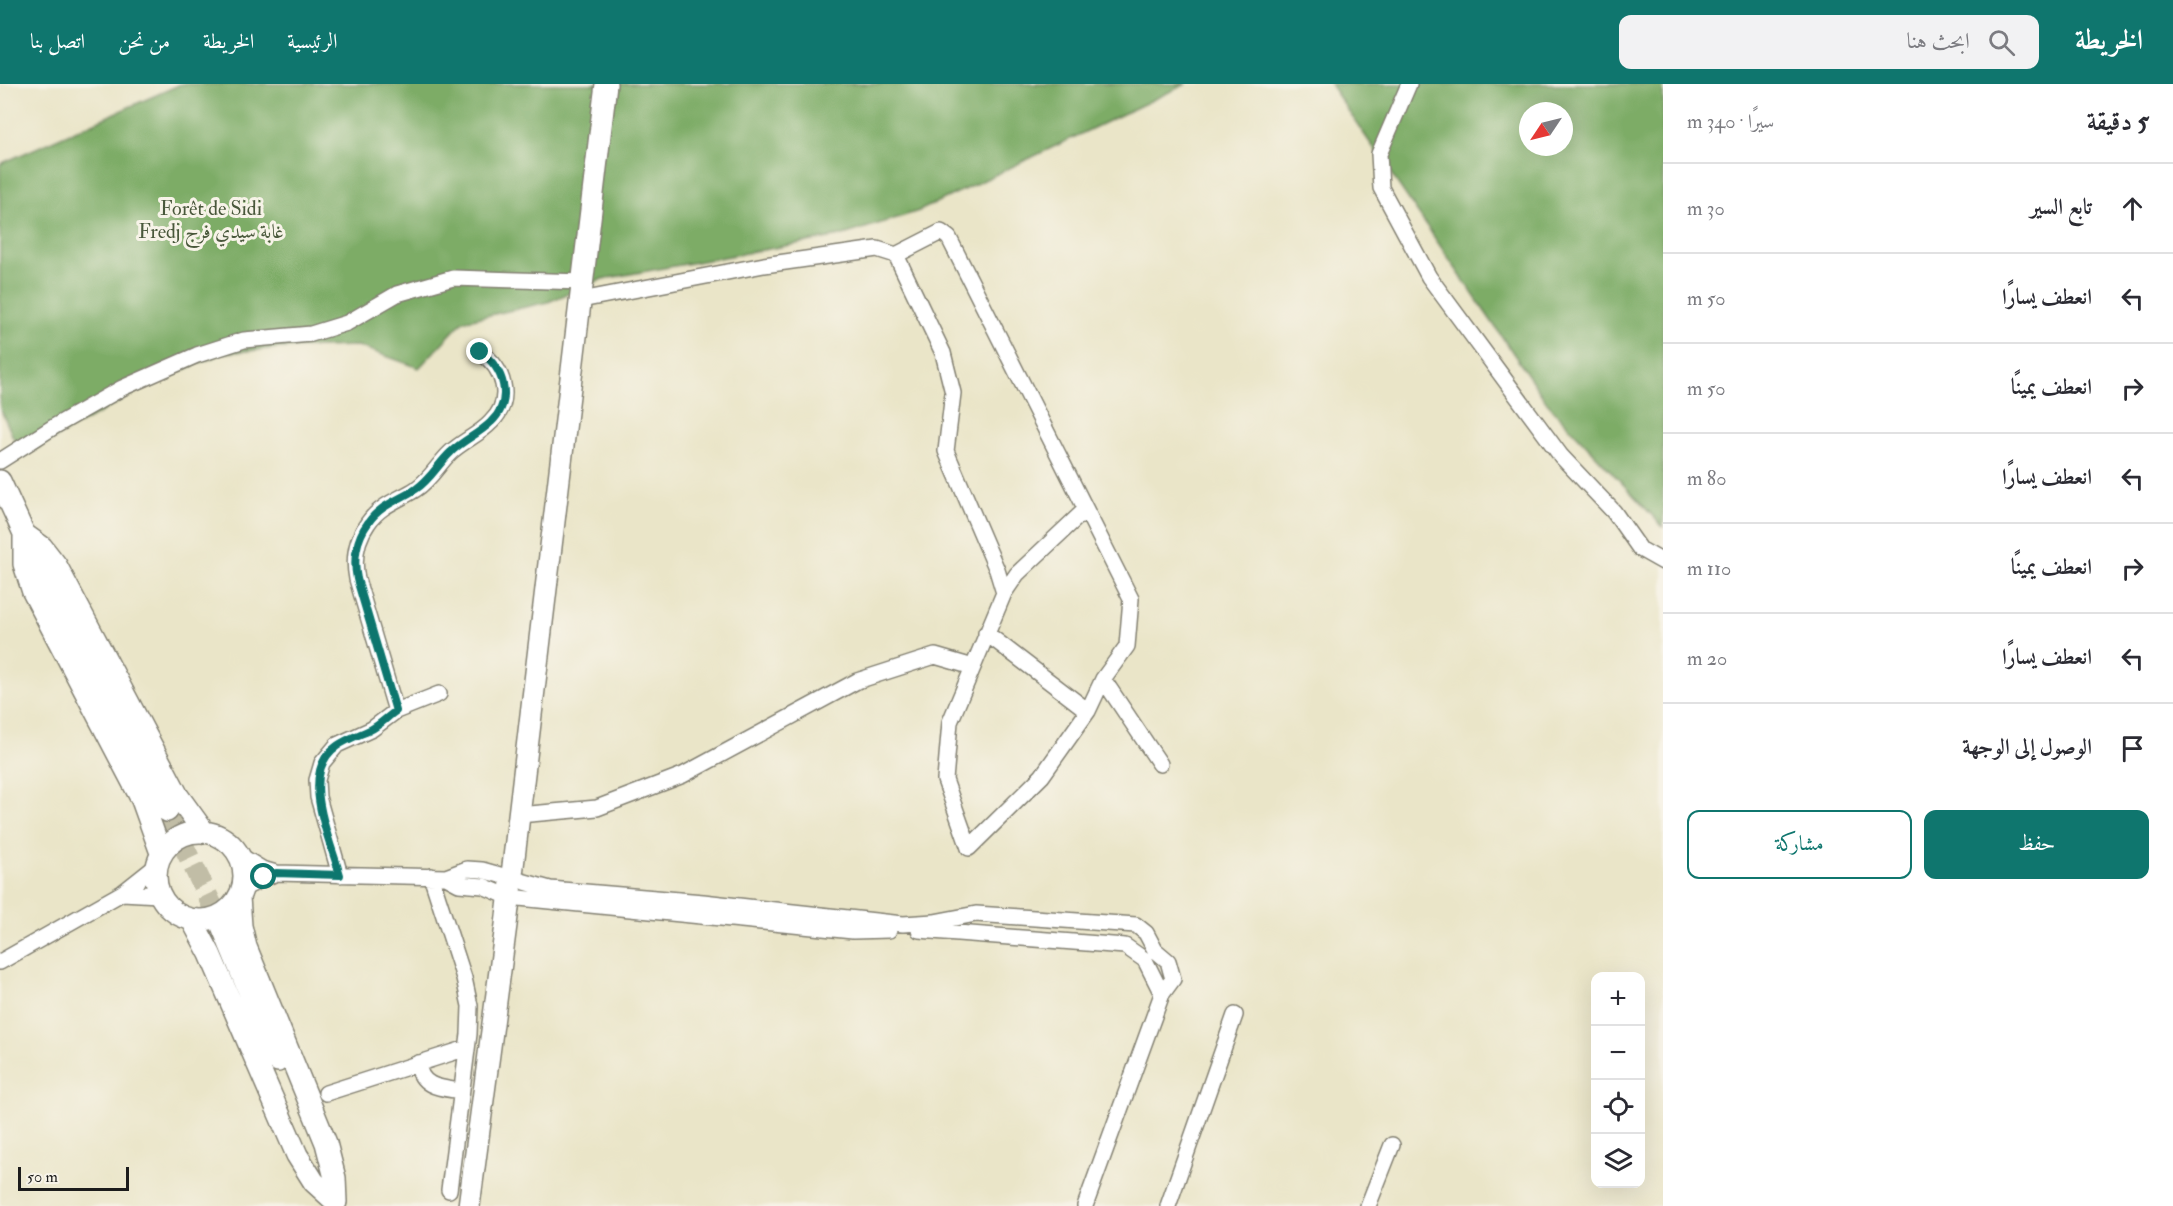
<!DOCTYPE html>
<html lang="ar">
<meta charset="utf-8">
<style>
body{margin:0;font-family:"IM FELL Double Pica",Amiri,serif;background:#f2f2f3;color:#2b2b33;direction:rtl}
.controls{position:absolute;right:18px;bottom:18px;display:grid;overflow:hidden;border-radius:12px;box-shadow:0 6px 24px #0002}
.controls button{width:54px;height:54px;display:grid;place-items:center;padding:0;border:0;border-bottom:2px solid #e1e1e2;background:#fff;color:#2b2b33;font:30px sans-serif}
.compass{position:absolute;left:1519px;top:18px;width:54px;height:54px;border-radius:50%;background:#fff;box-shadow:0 6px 24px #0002;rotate:235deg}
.scale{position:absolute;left:18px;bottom:15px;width:111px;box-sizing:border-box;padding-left:6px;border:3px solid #1c1c1c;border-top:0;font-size:16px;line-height:21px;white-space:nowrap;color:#1c1c1c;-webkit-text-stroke:4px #f7f3e8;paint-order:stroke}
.stop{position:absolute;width:18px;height:18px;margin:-14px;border:4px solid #0f766e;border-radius:50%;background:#fff}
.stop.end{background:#0f766e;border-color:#fff;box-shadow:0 2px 6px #0008}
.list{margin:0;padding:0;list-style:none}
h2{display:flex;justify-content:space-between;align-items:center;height:78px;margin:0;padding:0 24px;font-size:26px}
h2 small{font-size:20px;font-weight:400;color:#7c7c81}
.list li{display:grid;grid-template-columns:39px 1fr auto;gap:18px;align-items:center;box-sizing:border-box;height:90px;padding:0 24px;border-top:2px solid #e1e1e2}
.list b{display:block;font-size:22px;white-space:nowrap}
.list em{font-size:20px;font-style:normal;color:#7c7c81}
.actions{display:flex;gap:12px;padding:18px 24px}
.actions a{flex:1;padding:14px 0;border:2px solid #0f766e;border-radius:12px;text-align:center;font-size:21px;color:#0f766e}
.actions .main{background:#0f766e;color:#fff}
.icon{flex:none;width:33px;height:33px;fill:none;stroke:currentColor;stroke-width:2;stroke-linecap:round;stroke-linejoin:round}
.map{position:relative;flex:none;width:1663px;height:1122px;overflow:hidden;direction:ltr}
header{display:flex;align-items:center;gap:36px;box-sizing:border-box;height:84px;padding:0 30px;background:#0f766e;color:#fff}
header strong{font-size:28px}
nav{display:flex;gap:33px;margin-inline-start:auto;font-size:21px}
.search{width:420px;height:54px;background:#f2f2f3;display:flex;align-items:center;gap:15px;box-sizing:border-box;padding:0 21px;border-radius:12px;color:#7c7c81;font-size:22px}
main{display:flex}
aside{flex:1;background:#fff}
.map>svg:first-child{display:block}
.forest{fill:#7dac66;stroke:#4c6441;stroke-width:1.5;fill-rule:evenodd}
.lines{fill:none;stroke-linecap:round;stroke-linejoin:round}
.secondary-tunnel{stroke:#c1bda6;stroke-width:21;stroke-dasharray:21 10;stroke-linecap:butt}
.street-casing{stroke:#838072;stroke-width:18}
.secondary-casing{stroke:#838072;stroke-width:24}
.street{stroke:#fff;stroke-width:15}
.secondary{stroke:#fff;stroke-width:21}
.route{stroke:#0f766e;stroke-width:8}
.labels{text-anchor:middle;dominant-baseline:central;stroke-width:6;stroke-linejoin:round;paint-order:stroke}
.park-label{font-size:20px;fill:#49583b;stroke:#f7f3e8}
</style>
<header>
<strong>الخريطة</strong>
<div class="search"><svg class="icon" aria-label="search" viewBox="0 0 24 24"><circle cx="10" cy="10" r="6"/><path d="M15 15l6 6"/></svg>ابحث هنا</div>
<nav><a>الرئيسية</a><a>الخريطة</a><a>من نحن</a><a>اتصل بنا</a></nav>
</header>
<main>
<aside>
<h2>5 دقيقة<small>سيرًا · 340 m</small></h2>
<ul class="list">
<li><svg class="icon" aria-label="ahead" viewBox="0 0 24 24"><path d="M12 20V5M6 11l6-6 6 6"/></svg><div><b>تابع السير</b></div><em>30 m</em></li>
<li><svg class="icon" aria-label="left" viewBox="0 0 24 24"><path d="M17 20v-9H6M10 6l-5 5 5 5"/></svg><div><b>انعطف يسارًا</b></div><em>50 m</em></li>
<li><svg class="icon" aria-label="right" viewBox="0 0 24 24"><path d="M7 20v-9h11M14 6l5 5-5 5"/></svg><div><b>انعطف يمينًا</b></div><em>50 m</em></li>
<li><svg class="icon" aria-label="left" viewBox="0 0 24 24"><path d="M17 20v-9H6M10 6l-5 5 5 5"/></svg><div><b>انعطف يسارًا</b></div><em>80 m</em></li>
<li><svg class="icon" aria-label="right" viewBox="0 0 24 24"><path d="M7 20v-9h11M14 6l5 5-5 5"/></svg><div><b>انعطف يمينًا</b></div><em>110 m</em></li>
<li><svg class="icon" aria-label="left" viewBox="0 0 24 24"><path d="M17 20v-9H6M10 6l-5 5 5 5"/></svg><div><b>انعطف يسارًا</b></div><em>20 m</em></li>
<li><svg class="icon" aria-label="arrive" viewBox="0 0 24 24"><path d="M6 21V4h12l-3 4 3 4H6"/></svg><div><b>الوصول إلى الوجهة</b></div></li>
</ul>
<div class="actions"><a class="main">حفظ</a><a>مشاركة</a></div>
</aside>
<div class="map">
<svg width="1663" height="1122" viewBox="0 0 1663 1122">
<rect width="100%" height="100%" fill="#f7f3e8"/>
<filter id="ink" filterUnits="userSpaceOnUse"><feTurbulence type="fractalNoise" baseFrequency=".0167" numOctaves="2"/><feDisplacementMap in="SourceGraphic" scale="12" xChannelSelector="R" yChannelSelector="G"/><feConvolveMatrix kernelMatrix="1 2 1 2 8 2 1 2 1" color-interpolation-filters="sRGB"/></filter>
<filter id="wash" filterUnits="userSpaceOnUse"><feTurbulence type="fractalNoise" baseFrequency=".008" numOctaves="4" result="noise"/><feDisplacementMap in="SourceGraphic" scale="24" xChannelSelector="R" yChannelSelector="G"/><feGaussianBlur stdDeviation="1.35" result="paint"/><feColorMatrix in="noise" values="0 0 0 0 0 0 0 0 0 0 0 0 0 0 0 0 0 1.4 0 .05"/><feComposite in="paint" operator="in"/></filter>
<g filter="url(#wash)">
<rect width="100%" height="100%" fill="#eae5c8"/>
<path class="forest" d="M181 0H1186L919 127 840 152 603 195 548 218 463 237 419 284 358 262 278 264 224 269 152 299 22 373 0 324V80Z
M1330 0H1663V443L1547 319ZM1528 27H1564V63H1528Z"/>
</g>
<g filter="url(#ink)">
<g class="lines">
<path class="secondary-tunnel" d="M167 727 222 842"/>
<defs>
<path id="street" d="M1409 0 1379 70 1381 104 1429 193 1561 372 1614 428 1640 465 1663 478
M896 171 943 269 953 309 946 367 997 486 1004 509
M581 216 764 181 877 165 896 171 941 148 949 154 1131 515 1127 562 1103 595 1088 627 1042 692 969 764 945 696 950 638 1004 509 1017 490 1085 426
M0 377 55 342 122 304 197 271 244 256 311 250 347 239 397 210 453 194 583 198
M986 549 1088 627
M1103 595 1160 680
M396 627 357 495C353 475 356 456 368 439 380 421 399 416 416 405 431 395 438 380 451 368 463 357 480 350 491 338 514 316 504 284 480 268
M519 731 597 724 683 691 857 597 916 578 935 572 973 583
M239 771 262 785 276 789 446 793 459 800 483 802 509 813 853 847 889 846
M340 791 318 713 317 696 322 679 337 661 372 645 396 627 439 610
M431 792 464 894 470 922 469 950 449 1106
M446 793 467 785 482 786 550 805 703 818 903 840 934 838 976 830 1136 841 1146 849 1155 866 1168 877 1173 895 1162 910 1085 1122
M242 805 276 789
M122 809 159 811
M919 846 1125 862 1145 876 1162 910
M0 878 122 809 156 782
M418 979C420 1004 442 1004 461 1007
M326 1009 467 964
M1168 1122 1235 931
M1368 1122 1392 1061"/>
<path id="secondary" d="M0 397 43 491 167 727
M156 792a44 44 0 1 1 88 0a44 44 0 1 1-88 0Z
M161 769 142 716 33 508 24 480V450L42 463 56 481 178 712 204 748
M239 813 241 842 246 863 326 1059 335 1094 336 1118
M192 836 210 870 297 1071 314 1098 336 1118
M222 842 278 977
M469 1122 506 841 606 0"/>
</defs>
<use href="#street" class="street-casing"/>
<use href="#secondary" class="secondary-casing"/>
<use href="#street" class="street"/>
<use href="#secondary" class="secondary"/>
</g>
</g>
<g class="lines" filter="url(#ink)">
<path class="route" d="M264 793 276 789 340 791C330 755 298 688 337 662 347 655 359 651 370 646 380 641 387 633 396 627L357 495C353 476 356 455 368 439 380 421 399 416 416 405 431 395 438 380 451 368 463 356 479 350 491 338 514 316 504 284 480 268"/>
</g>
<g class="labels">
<g class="park-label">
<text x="211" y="124">Forêt de Sidi<tspan x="211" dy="23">Fredj غابة سيدي فرج</tspan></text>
</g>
</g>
</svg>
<div class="controls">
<button>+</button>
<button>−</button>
<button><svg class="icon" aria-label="locate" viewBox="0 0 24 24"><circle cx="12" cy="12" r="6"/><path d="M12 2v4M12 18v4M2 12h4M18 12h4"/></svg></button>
<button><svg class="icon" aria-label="layers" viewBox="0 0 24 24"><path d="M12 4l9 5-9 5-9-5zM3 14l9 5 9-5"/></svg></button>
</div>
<svg class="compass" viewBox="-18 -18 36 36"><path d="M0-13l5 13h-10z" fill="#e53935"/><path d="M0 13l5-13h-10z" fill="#7c7c81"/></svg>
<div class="scale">50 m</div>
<div class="stop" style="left:264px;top:793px"></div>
<div class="stop end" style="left:480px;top:268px"></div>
</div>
</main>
